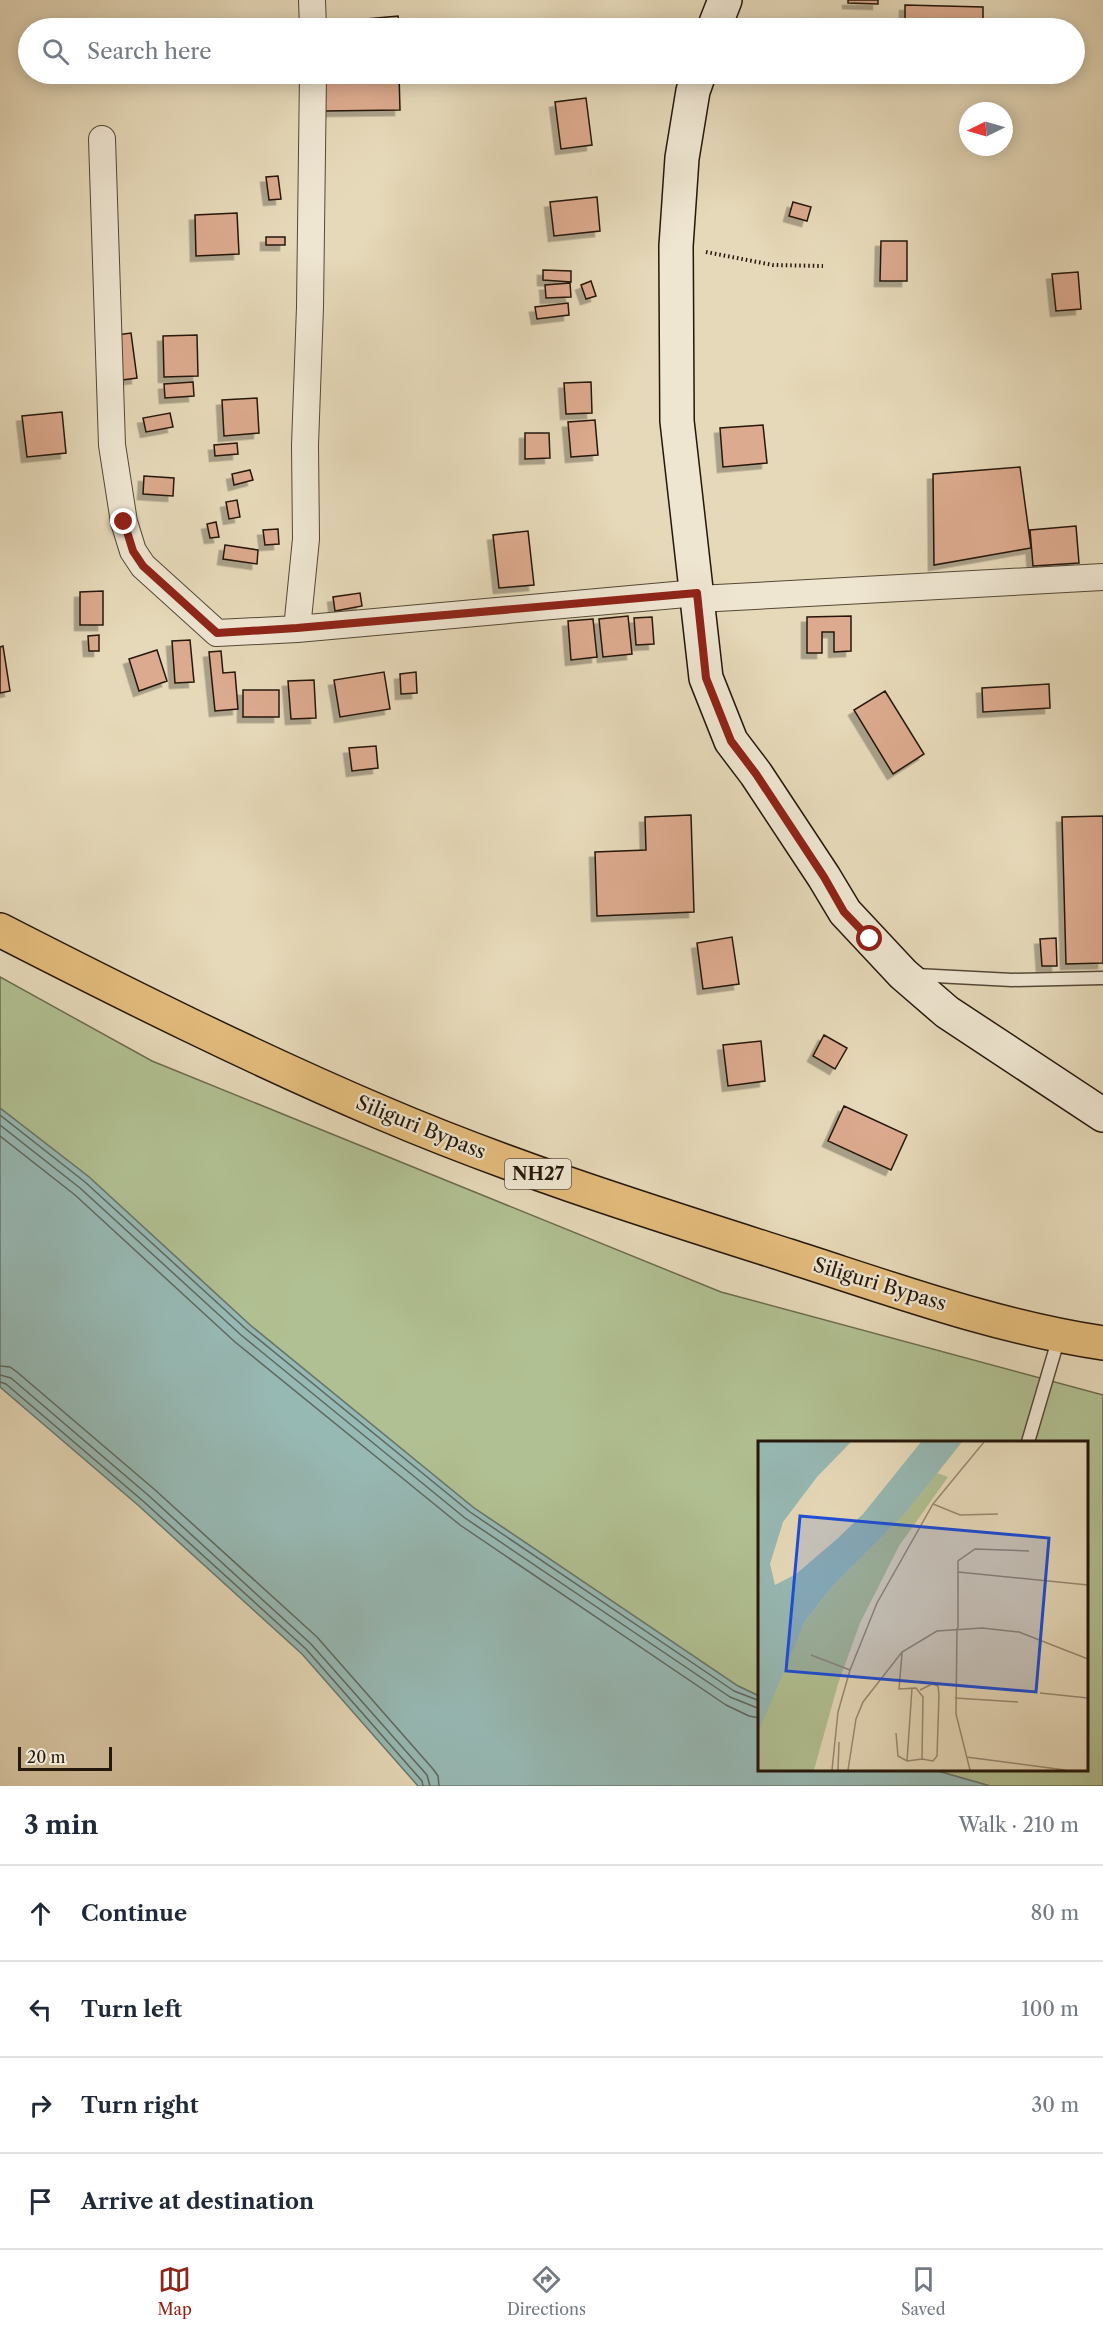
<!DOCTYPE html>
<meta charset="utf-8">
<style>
body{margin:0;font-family:"Libre Caslon Text",serif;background:#f2f2f3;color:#1f2937}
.compass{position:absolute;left:959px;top:102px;width:54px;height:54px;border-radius:50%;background:#fff;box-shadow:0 3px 15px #0003;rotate:265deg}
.scale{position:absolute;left:18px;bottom:15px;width:94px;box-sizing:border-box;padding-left:6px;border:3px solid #25170a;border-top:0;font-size:16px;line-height:21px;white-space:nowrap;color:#25170a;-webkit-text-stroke:4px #efe6d2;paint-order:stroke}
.stop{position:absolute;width:18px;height:18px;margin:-14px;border:4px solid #8f2418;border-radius:50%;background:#fff}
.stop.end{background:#8f2418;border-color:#fff;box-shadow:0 2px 6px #0008}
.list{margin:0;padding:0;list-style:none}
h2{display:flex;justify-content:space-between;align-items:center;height:78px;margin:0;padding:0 24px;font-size:26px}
h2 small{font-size:20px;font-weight:400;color:#747a83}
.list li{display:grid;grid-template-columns:39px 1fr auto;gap:18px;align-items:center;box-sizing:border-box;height:96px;padding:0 24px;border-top:2px solid #e0e1e3}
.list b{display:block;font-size:22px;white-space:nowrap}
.list em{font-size:20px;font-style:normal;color:#747a83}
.icon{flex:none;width:33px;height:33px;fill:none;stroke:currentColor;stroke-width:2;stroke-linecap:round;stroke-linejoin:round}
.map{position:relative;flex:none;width:1103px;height:1786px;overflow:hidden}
.search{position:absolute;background:#fff;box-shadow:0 3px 15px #0003;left:18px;right:18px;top:18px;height:66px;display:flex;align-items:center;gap:15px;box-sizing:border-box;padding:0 21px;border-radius:33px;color:#747a83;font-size:22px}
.sheet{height:462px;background:#fff}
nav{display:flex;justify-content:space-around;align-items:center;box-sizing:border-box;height:84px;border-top:2px solid #e0e1e3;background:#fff;font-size:16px;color:#747a83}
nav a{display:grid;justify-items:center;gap:3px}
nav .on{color:#8f2418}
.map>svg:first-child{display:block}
.green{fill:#b1c092;stroke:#6b6c4e;stroke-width:1.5}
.water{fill:#97b9b4;stroke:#697870;stroke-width:1.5}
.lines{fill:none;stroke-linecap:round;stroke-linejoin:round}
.shore{stroke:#5e685f;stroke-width:1.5}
.building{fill:#dcaa8e;stroke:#25170a;stroke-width:1.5;filter:url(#shadow)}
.service-casing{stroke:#554836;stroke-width:15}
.minor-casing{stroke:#554836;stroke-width:28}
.secondary-casing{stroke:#25170a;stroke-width:36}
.trunk-casing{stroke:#25170a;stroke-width:36}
.path{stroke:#25170a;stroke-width:4;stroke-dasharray:1.5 3;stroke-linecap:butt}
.service{stroke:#efe6d2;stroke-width:12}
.minor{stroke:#efe6d2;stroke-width:26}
.secondary{stroke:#efe6d2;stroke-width:33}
.trunk{stroke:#e3bc7c;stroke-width:33}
.route{stroke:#8f2418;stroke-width:8}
.labels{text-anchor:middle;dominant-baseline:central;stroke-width:4.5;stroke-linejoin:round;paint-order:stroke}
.shield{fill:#efe6d2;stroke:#625546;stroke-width:1.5}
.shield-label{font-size:18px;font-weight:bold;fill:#25170a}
.street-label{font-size:20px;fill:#25170a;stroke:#efe6d2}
.inset-road{fill:none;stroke:#998b73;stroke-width:1.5}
.view{fill:#1d4ed8;fill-opacity:0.15;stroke:#1d4ed8;stroke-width:3}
.inset-edge{fill:none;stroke:#25170a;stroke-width:3}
</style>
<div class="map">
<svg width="1103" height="1786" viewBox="0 0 1103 1786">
<defs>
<filter id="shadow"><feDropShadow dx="-5.5" dy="5.5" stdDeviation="0" flood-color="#0004"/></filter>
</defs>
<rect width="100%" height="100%" fill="#e6d9b9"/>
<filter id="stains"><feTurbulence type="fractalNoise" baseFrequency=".00333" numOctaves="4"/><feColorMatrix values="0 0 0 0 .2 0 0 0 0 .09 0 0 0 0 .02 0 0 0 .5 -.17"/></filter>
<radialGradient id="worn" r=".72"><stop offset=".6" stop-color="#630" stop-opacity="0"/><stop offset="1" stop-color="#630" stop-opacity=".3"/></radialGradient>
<path class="green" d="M0 977 152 1061 721 1292 1103 1395V1786H990L934 1770H1086V1442H760L759 1696 738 1686 474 1508 250 1325 89 1177 0 1108Z"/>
<path class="water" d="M0 1108 89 1177 250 1325 474 1508 738 1686 759 1696 760 1770H934L990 1786H418L302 1654 139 1506 0 1387Z"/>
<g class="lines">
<path class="shore" d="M0 1115 85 1182 246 1329 470 1512 734 1691 760 1701
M0 1125 80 1188 241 1335 465 1518 730 1697 760 1709
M0 1136 75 1195 235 1342 460 1525 726 1705 749 1716 760 1718
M0 1366 10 1367 17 1372 154 1489 317 1637 433 1769 438 1776 439 1786
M0 1375 11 1378 148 1495 311 1644 427 1775 430 1786
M0 1382 6 1384 143 1501 306 1649 415 1773 422 1781 423 1786"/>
</g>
<path class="building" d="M848 0H878V4L848 3Z
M905 5 983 7V28H905Z
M398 16 400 28H356L355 20Z
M324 74H399L400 110 324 111Z
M586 98 592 145 561 149 555 102Z
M278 176 281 199 269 200 266 177Z
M597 197 600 231 554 236 550 202Z
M793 202 811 207 807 221 789 216Z
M237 213 239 254 196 256 195 215Z
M266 237H285V245H266Z
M881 241H907V281H880Z
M543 270 571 271V282L543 280Z
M1078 272 1081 309 1056 311 1052 274Z
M591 281 596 296 586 299 581 285Z
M570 283 571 297 546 298 545 285Z
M568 303 569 315 537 319 535 307Z
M131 333 137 378 115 381 109 336Z
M197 335 198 376 164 377 163 336Z
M193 382 194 396 165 398 164 384Z
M591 382 592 413 566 414 564 383Z
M257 398 259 433 224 436 222 400Z
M62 412 66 453 27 457 22 416Z
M170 413 173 427 146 432 143 418Z
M595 420 598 455 571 457 568 422Z
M763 425 767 463 723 467 720 428Z
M525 433H549L550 458 525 459Z
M237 443 238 454 215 456 214 445Z
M1020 467 1031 548 934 565 933 474Z
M250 470 253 480 234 485 232 474Z
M144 476 174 478 173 496 143 494Z
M237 500 240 517 229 519 226 502Z
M216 522 219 537 210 538 207 524Z
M1076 526 1079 563 1033 566 1030 530Z
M278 529 279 544 265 545 263 530Z
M528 531 534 585 499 588 493 535Z
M225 545 258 550 257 564 223 559Z
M103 591V625H80V592Z
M360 593 362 606 335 611 333 597Z
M628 616 632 654 603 657 599 619Z
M851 616V651L834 652V632H822V653H807V617Z
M652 617 654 644 636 645 634 618Z
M593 619 597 657 571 660 568 621Z
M99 635V651H89L88 636Z
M190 640 194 682 175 683 172 641Z
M3 646 10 691 0 693V647Z
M157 650 167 681 139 691 129 659Z
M221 651 223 673 235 672 238 709 215 711 209 652Z
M384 672 390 709 340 717 334 680Z
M416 672 417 693 401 694 400 674Z
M314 680 316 718 291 719 288 681Z
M1049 684 1050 708 983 712 982 688Z
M243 690H279V717H243Z
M885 691 924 754 893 774 854 710Z
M376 746 378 768 352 771 349 748Z
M691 815 694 912 597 916 595 852 646 850 645 817Z
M1103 816V963L1066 964 1062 817Z
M732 937 739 984 703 989 697 943Z
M1056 938 1057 966H1042L1040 939Z
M824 1035 847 1048 835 1069 813 1056Z
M761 1041 765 1081 728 1086 723 1045Z
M844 1106 907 1135 891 1170 828 1141Z"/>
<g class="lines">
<defs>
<path id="service" d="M916 975 1012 980 1103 978
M1028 1442 1059 1337"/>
<path id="minor" d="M312 0 313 28
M102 139 112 445 124 522 133 551 143 566 217 633 297 629 697 593
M698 599 1103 577
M297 629 306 539 305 445 310 307 313 74"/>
<path id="secondary" d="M714 28 725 0
M699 74 693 91 682 158 676 246 677 421 706 678 731 741 756 774 824 877 845 912 903 974 947 1012 1103 1115"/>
<path id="trunk" d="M0 930C125 994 251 1057 380 1112 513 1169 651 1212 789 1256 892 1289 996 1327 1103 1343"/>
</defs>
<use href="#service" class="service-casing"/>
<use href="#minor" class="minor-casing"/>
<use href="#secondary" class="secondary-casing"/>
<use href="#trunk" class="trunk-casing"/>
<path class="path" d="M706 252 773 265 823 266"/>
<use href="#service" class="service"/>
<use href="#minor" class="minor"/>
<use href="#secondary" class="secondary"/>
<use href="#trunk" class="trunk"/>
</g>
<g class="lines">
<path class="route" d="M124 522 133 551 143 566 217 633 297 628 697 593 706 678 731 741 756 774 824 877 844 912 870 939"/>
</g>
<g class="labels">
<rect class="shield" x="505" y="1159" width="66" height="30" rx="4.5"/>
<g class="shield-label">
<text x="538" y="1174">NH27</text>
</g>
<g class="street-label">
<text transform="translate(421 1127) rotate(22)">Siliguri Bypass</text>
<text transform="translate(880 1284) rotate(17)">Siliguri Bypass</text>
</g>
</g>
<g transform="translate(758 1441)">
<rect width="330" height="330" fill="#e6d9b9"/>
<path d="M179 32 190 36 141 105 102 182 80 243 56 329H0V292L5 274 47 180 75 145 146 74Z" fill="#b1c092"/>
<path d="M0 1H93L59 36 25 81 12 123 17 144 38 133 79 98 105 73 163 1H204L146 74 75 145 47 180 0 292Z" fill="#97b9b4"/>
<path class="inset-road" d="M175 63 202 74 240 73M200 131 330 144M199 187 198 273 212 329M200 187V120L217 108 271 110M53 214 92 229M162 249 174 243 180 245 181 254 179 315 175 320 164 318M282 252 330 257M197 257 260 261M138 292 140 315 149 320 164 318 165 256 158 247 141 248 144 212M208 316 307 329M149 320 154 247M74 329 80 271 92 229 119 162 175 63 226 1M80 329 81 301M90 329 98 278 105 261 144 211 179 190 224 187 261 191 330 218"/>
<path class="view" d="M42 75 291 97 278 251 28 230Z"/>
<rect width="330" height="330" class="inset-edge"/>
</g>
<rect width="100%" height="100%" filter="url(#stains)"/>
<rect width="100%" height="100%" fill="url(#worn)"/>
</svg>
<svg class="compass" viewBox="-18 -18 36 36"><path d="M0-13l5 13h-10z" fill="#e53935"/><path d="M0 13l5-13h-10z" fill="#747a83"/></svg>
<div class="scale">20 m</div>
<div class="stop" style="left:870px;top:939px"></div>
<div class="stop end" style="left:124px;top:522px"></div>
<div class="search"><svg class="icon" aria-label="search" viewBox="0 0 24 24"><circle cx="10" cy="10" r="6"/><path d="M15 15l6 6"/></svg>Search here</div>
</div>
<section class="sheet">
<h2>3 min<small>Walk · 210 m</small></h2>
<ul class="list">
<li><svg class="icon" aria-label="ahead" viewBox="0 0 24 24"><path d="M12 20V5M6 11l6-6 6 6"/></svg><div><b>Continue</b></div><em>80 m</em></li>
<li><svg class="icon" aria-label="left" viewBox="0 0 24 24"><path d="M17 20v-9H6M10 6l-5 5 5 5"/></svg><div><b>Turn left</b></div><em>100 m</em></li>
<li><svg class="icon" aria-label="right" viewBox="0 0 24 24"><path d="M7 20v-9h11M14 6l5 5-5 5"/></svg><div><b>Turn right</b></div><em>30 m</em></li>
<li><svg class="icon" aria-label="arrive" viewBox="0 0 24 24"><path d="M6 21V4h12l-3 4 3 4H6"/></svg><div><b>Arrive at destination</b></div></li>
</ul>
</section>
<nav>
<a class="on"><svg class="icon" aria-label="map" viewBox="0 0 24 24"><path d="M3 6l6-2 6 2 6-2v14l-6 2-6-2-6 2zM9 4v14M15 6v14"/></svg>Map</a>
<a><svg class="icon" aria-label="directions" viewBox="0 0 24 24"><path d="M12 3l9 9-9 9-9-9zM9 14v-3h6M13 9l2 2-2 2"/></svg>Directions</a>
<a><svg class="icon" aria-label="saved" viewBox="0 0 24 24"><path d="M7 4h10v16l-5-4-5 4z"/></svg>Saved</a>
</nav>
